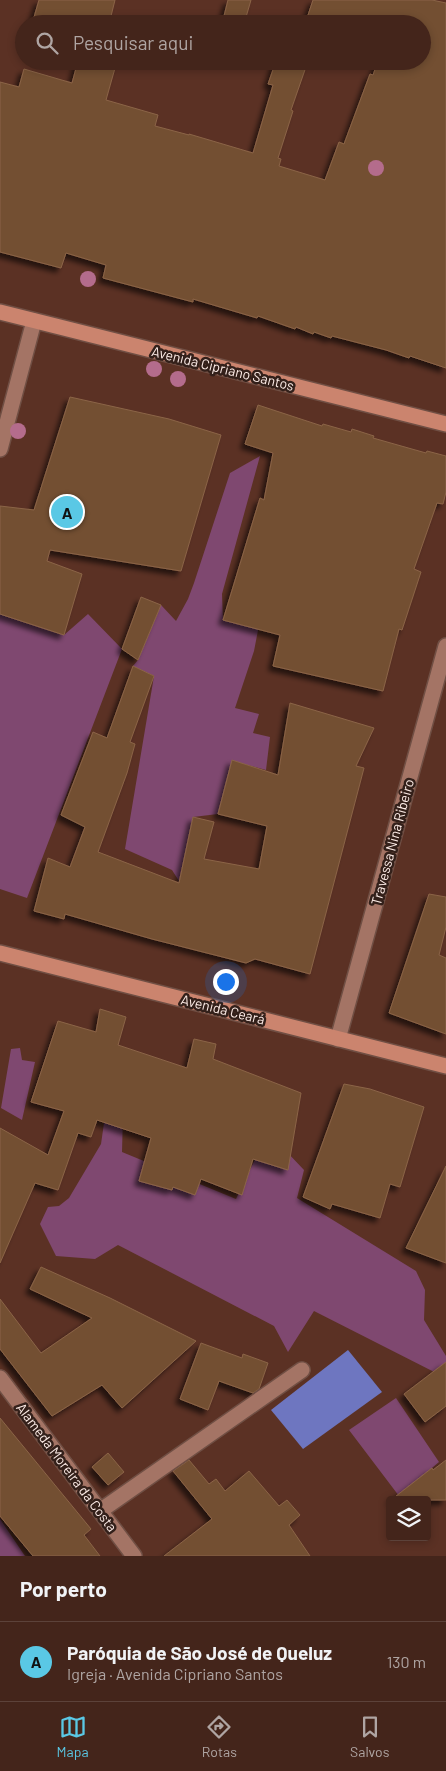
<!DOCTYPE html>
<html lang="pt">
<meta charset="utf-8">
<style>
body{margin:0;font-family:Barlow,sans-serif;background:#4b2d24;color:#f1f3f6}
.controls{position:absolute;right:15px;bottom:15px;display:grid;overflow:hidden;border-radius:5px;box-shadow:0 2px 8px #0003}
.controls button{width:45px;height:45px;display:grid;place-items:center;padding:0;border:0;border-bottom:1px solid #5c423a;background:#44251b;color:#f1f3f6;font:25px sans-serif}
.you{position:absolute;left:225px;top:981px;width:18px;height:18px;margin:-12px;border:4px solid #fff;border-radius:50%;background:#1a73e8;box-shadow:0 0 0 8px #1a73e833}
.badge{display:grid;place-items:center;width:32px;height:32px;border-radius:50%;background:#5ac8e5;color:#111;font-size:16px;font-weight:700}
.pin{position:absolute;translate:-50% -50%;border:2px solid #fff;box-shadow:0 1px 5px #0006}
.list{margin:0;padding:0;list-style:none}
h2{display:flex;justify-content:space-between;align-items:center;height:65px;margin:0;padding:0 20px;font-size:21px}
h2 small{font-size:16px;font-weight:400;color:#afa5a3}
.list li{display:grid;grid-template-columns:32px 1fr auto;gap:15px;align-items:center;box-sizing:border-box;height:80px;padding:0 20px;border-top:1px solid #5c423a}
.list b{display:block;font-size:19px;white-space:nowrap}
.list p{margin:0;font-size:16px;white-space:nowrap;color:#afa5a3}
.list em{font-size:16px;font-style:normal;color:#afa5a3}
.icon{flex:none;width:28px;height:28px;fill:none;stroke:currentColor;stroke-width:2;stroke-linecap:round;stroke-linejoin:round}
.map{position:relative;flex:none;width:446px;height:1556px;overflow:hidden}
.search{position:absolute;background:#44251b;box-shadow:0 2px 8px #0003;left:15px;right:15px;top:15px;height:55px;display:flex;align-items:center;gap:12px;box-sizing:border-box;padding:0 18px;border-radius:28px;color:#afa5a3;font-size:19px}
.sheet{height:145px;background:#44251b}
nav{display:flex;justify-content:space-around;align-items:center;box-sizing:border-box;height:70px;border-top:1px solid #5c423a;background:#44251b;font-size:14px;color:#afa5a3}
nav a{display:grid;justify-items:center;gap:2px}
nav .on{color:#5ac8e5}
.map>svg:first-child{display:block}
.green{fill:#7f4870}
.water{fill:#6e76c0}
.building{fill:#734f32;stroke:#8b6447;filter:url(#shadow)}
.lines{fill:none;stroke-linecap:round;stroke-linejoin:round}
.minor-casing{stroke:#704f44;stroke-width:18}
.major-casing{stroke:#704f44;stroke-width:18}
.minor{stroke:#a47465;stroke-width:15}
.major{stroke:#cb846e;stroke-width:15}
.tree{fill:#b46c8c}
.labels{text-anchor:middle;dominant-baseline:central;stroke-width:5;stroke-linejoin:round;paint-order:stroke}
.street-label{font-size:14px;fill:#fdece7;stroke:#33201a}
</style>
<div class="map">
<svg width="446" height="1556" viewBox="0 0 446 1556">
<defs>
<filter id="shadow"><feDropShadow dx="-4.5" dy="4.5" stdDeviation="2.5" flood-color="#0009"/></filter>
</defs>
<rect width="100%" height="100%" fill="#5b3124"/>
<path class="green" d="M260 456 222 594 223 620 246 626 260 620 254 651 235 708 259 714 253 733 270 737 266 770 232 761 218 814 193 817 179 881 172 870 125 849 154 676 133 666 138 660 161 605 176 621 188 599 194 583 230 473Z
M0 614 64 635 88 614 122 649 27 898 0 889Z
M20 1048 22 1060 35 1062 22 1120 1 1108 11 1049Z
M106 1109 123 1115 122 1152 236 1199 268 1132 304 1170 297 1198 416 1271 425 1290 424 1320 446 1356V1378L314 1311 288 1352 274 1326 118 1245 95 1259 56 1256 40 1224 48 1207 59 1206 69 1198 101 1144Z
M396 1398 439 1462 399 1496 349 1430Z
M0 1519 25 1556H0Z"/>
<path class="water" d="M348 1350 382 1392 303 1449 271 1410Z"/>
<path class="building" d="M39 0H115L109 24H32Z
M228 0H251L244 24H222Z
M313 0H432L446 3V368L410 356 409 358 386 350 332 336 331 338 314 332 313 334 296 327 295 329 258 316 257 318 193 299V302L103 278 106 265 66 253 61 268 0 252V82L19 87 24 69 72 83 78 61H117L106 100 158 115 155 126 189 135V134L253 153 273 85 268 84 276 61H308L291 110 293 111 278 158 281 159 279 166 325 180 339 142 344 144 370 74 373 75 378 61H422V24H305Z
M70 397 169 419 221 435 181 571 50 550 47 561 82 574 64 635 0 614V506L34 510Z
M258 405 322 426 323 424 351 432 352 429 374 436 373 438 426 453 427 451 446 456V492L443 504 437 503 414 569 421 572 402 630 399 629 383 691 273 666 280 635 223 620 260 498 264 500 273 453 245 444Z
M141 597 161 605 138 660 122 649Z
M133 666 154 676 130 742 135 744 127 773 98 852 179 883 193 817 214 822 204 859 259 869 267 826 218 814 232 760 278 775 290 703 374 728 356 766 364 768 310 974 255 959 246 963 152 939 65 914 64 919 34 911 48 858 70 867 85 827 61 815 93 732 107 738Z
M429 894 446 897V927L439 955 446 958V1034L389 1013Z
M100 1009 126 1017 118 1045 187 1068 194 1039 216 1044 213 1059 301 1093 288 1170 253 1159 242 1195 201 1179 195 1195 173 1187 172 1190 139 1181 151 1138 97 1120 91 1137 78 1133 58 1190 35 1183 0 1263V1128L48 1155 64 1111 31 1102 58 1021 96 1032Z
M344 1084 370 1089 424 1107 400 1187 390 1184 380 1218 332 1204 330 1209 303 1197Z
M446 1166V1263L406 1248Z
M41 1267 110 1298 196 1341 122 1408 102 1385 52 1416 0 1349V1299L41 1353 92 1318 30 1289Z
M201 1343 242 1358 243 1354 268 1363 259 1389 253 1393 219 1381 208 1410 180 1399Z
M446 1362V1406L425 1422 404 1394Z
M0 1418 91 1529 84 1535 100 1556H33L0 1516Z
M108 1453 124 1472 108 1485 92 1467Z
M189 1460 209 1484 216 1479 225 1491 249 1471 279 1506 287 1500 300 1515 289 1525 310 1556H164L212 1519 173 1471Z
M446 1460V1500H391L432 1468 433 1470Z"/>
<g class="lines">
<defs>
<path id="minor" d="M0 449 34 321
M338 1039 446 646
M0 1378 134 1556
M100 1511 302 1370"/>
<path id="major" d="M0 312 446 424
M0 953 446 1066"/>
</defs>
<use href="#minor" class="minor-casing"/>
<use href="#major" class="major-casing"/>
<use href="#minor" class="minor"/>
<use href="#major" class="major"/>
</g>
<g class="tree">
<circle cx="376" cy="168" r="8"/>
<circle cx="88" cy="279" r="8"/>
<circle cx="154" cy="369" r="8"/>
<circle cx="178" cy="379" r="8"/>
<circle cx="18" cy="431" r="8"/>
</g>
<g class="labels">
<g class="street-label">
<text transform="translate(223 368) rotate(14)">Avenida Cipriano Santos</text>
<text transform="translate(392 842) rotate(-75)">Travessa Nina Ribeiro</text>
<text transform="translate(223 1009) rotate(14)">Avenida Ceará</text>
<text transform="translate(67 1467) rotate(53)">Alameda Moreira da Costa</text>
</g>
</g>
</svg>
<div class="controls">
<button><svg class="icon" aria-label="layers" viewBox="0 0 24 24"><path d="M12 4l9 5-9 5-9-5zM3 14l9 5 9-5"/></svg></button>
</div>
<div class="you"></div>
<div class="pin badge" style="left:67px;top:512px">A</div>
<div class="search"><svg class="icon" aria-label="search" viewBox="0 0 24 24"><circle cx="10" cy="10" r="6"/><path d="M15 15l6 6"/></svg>Pesquisar aqui</div>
</div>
<section class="sheet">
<h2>Por perto<small></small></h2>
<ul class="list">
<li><span class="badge">A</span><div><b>Paróquia de São José de Queluz</b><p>Igreja · Avenida Cipriano Santos</p></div><em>130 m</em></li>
</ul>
</section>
<nav>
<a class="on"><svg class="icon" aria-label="map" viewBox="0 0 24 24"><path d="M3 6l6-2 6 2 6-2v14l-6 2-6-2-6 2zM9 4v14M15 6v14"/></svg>Mapa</a>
<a><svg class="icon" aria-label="directions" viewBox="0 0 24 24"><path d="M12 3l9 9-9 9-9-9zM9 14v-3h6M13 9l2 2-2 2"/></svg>Rotas</a>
<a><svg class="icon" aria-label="saved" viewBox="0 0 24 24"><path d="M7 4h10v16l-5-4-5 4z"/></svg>Salvos</a>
</nav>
